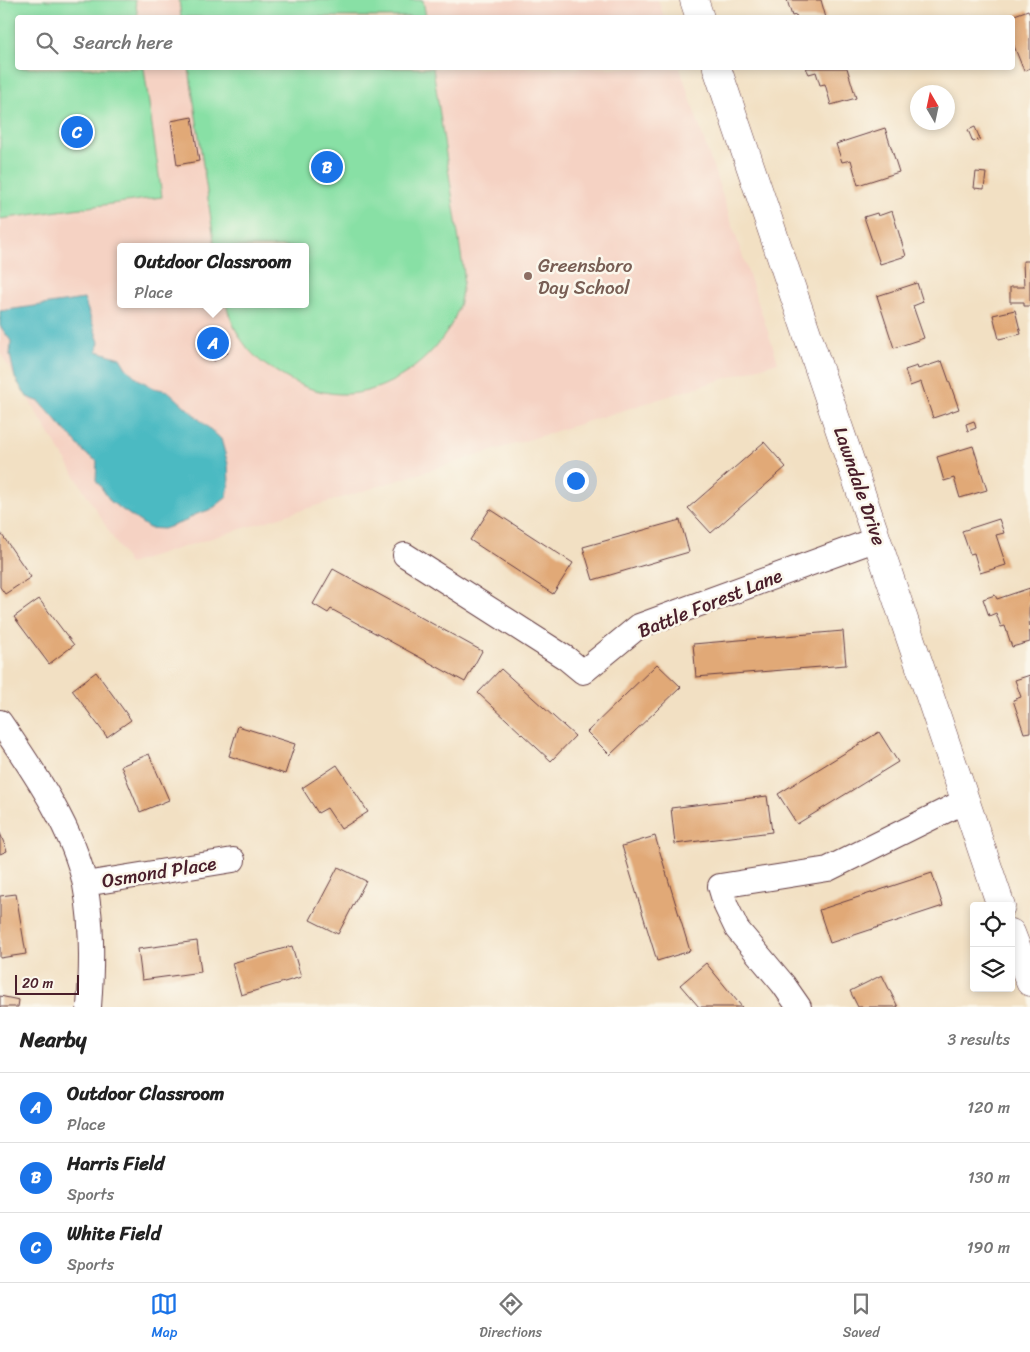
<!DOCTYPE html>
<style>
body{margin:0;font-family:Sriracha,sans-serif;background:#f6f6f6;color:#222}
.controls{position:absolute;right:15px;bottom:15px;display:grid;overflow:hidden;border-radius:5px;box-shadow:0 2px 8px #0003}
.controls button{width:45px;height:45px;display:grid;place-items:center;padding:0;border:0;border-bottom:1px solid #e0e0e0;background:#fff;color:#222;font:25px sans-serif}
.compass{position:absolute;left:910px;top:85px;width:45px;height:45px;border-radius:50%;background:#fff;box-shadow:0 2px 8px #0003;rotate:351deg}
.scale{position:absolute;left:15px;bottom:12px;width:64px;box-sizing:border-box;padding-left:5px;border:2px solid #4a1f2b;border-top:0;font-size:14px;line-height:18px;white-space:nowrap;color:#4a1f2b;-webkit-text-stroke:4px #fbf7ec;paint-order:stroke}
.you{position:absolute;left:575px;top:480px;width:18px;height:18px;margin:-12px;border:4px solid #fff;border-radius:50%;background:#1a73e8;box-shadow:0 0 0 8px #1a73e833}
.badge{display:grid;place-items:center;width:32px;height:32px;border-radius:50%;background:#1a73e8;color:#fff;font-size:16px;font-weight:700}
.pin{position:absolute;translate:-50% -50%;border:2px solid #fff;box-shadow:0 1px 5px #0006}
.popup{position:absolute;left:117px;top:243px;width:192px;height:65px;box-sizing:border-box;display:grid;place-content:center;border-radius:5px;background:#fff;filter:drop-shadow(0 1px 4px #0005);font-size:16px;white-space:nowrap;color:#767676}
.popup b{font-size:19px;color:#222}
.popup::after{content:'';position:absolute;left:50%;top:100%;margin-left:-10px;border:10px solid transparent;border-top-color:#fff}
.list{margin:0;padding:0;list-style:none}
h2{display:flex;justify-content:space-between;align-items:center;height:65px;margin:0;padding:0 20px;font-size:21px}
h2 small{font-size:16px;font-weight:400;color:#767676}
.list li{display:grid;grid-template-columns:32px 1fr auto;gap:15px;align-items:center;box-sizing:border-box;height:70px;padding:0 20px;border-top:1px solid #e0e0e0}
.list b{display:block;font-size:19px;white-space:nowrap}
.list p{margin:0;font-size:16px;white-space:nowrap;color:#767676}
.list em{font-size:16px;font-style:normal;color:#767676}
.icon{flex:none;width:28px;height:28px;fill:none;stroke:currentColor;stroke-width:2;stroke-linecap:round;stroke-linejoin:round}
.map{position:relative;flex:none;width:1030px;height:1007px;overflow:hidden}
.search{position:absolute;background:#fff;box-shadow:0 2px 8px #0003;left:15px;right:15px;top:15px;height:55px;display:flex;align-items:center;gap:12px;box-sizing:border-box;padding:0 18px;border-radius:5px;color:#767676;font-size:19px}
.sheet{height:275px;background:#fff}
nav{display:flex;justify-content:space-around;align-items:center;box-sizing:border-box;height:70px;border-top:1px solid #e0e0e0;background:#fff;font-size:14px;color:#767676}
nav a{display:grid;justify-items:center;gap:2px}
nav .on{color:#1a73e8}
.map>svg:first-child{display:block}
.built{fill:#f5d2c3;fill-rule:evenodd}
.green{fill:#88e0a5;stroke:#698068}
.water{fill:#4bbac2;stroke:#4a6c76}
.building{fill:#e1a977}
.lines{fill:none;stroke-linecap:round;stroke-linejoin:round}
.minor-casing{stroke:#633c42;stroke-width:26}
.major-casing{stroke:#633c42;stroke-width:29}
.minor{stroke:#fff;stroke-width:24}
.major{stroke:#fff;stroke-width:28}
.education-dot{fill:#8d6e63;stroke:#fbf7ec;stroke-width:2}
.labels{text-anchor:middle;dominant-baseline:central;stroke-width:5;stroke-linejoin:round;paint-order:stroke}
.education-label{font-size:19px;fill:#785e54;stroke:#fbf7ec;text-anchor:start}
.street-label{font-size:19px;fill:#4a1f2b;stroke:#fbf7ec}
</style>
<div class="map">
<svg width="1030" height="1007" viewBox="0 0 1030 1007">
<rect width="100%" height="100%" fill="#fbf7ec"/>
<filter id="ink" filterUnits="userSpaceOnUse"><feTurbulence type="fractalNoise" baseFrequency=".02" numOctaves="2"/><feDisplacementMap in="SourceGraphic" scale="10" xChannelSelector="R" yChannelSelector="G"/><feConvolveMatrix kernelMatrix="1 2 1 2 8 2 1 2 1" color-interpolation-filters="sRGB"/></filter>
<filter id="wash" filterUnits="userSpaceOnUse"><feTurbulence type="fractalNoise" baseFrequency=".0096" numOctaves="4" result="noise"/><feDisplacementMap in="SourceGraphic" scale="20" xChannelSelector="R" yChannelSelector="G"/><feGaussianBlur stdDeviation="1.12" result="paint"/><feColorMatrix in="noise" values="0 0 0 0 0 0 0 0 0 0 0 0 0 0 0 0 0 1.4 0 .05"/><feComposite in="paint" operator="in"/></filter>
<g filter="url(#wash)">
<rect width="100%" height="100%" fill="#f2e0c3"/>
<path class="built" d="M0 0H658L664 17 18 18V68H680L778 362 129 564 0 353ZM120 247H306V304H120Z"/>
<path class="green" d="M0 0H135L138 17 18 18V68H144L162 197 0 219Z
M179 0H423L426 17H181Z
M189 68H433L464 274C462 289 461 305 454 319 435 359 386 396 340 394 317 393 296 385 277 372 270 368 263 364 258 359 242 345 231 324 226 304H306V247H215Z"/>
<path class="water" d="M84 299 99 342 97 351 120 358 126 368 138 379 154 388 168 391 221 439 228 464 229 483 227 497 212 509 194 515 186 521 163 529 149 528 111 502 96 480 97 461 86 454 40 402 27 397 15 378 10 355 11 341 0 326V311Z"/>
<g id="blocks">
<path class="building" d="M787 0H821L826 18H797L796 15 792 16Z
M1028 10 1030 14V68L1024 71 1012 41V16Z
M806 68H847L856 98 831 105 825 84 820 85 816 72 809 74Z
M192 117 199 161 177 165 171 121Z
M975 127 980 139 973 142 968 130Z
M885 128 899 172 858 185 851 160 842 162 836 144Z
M976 172 986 173 984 189 974 188Z
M892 211 906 256 880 264 864 217 877 213 878 216Z
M1023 261H1030V306H1024V302H1010V287H1024Z
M917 283 923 302 913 306 924 338 894 348 877 296Z
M1015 310 1021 334 999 339 993 315Z
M214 329 228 353 214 361 201 337Z
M942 361 959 409 933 418 921 382 910 386 905 370 917 366 918 369Z
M974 421 976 428 968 431 966 424Z
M764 442 786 467 711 533 688 508Z
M973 446 987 490 960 498 954 478 944 481 937 457Z
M490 509 573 563 553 594 470 540Z
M999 519 1004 533 996 535 1006 565 980 573 974 553 970 554 962 531Z
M680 520 689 552 593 580 583 547Z
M0 532 31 577 5 594 0 587Z
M333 569 482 651 465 682 331 609 328 613 313 604Z
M1030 588 1029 613 1030 642 1012 647 1005 626 1001 627 996 613 989 616 983 599 995 595 997 599Z
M39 599 74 645 49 664 14 617Z
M843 631 846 665 696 677 693 644Z
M657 664 681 687 610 755 587 732Z
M501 669 575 736 551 761 478 693Z
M96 672 131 720 107 737 72 690Z
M1030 675V732L1024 733 1013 700 1021 697 1015 680Z
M238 726 295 744 285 774 229 756Z
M879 732 898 762 797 824 778 794Z
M149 754 169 800 140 812 121 766Z
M337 765 368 812 341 829 327 808 318 813 302 788Z
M767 796 772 832 675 844 671 808Z
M0 833 7 851 0 854Z
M655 836 690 951 657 961 622 846Z
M338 867 366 881 338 934 310 920Z
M932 873 943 906 830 943 819 910Z
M16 894 26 954 0 958V896Z
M197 941 201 972 142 980 138 949Z
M292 946 301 977 241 995 232 963Z
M706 963 742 1007H699L680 985Z
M882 975 898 1007H858L850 991Z
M0 996 19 1000 18 1007H0Z"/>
</g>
</g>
<g filter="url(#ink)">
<use href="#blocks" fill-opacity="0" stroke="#633c42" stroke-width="1"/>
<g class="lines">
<defs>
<path id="minor" d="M405 555 566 658 583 672 639 626 877 539
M0 722C32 769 74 829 85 885 93 925 92 966 89 1007
M85 884 233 860
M799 1007 783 984 737 929 726 906 720 886 828 869 965 801"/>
<path id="major" d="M694 0 700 18
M717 68 1001 906
M1011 933 1030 982"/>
</defs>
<use href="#minor" class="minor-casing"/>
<use href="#major" class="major-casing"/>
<use href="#minor" class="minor"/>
<use href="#major" class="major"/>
</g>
</g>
<circle class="education-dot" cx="528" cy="276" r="5"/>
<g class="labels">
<g class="education-label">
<text x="538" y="265">Greensboro<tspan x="538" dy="22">Day School</tspan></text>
</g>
<g class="street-label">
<text transform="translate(860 486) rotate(71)">Lawndale Drive</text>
<text transform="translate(710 603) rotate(-22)">Battle Forest Lane</text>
<text transform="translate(159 872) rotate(-9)">Osmond Place</text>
</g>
</g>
</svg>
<div class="controls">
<button><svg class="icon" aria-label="locate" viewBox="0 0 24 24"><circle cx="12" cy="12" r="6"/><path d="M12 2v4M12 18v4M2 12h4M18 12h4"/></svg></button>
<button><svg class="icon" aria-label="layers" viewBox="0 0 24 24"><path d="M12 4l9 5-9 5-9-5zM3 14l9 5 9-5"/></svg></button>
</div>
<svg class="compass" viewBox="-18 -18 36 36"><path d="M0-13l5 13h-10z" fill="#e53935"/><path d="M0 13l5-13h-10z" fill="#767676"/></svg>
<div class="scale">20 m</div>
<div class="you"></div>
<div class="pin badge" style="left:213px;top:343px">A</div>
<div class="popup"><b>Outdoor Classroom</b>Place</div>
<div class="pin badge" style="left:327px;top:167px">B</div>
<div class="pin badge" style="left:77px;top:132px">C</div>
<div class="search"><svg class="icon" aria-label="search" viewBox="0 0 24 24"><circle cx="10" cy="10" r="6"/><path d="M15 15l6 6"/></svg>Search here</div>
</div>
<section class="sheet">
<h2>Nearby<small>3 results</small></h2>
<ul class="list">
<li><span class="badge">A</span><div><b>Outdoor Classroom</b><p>Place</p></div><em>120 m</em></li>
<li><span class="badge">B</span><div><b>Harris Field</b><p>Sports</p></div><em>130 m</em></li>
<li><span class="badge">C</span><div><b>White Field</b><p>Sports</p></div><em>190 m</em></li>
</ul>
</section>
<nav>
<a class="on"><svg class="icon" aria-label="map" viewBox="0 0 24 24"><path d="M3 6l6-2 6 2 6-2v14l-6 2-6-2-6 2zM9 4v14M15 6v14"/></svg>Map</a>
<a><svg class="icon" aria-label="directions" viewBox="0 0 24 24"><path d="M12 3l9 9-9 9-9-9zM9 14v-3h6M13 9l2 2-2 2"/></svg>Directions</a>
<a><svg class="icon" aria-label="saved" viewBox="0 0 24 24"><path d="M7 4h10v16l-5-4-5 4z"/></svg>Saved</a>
</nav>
